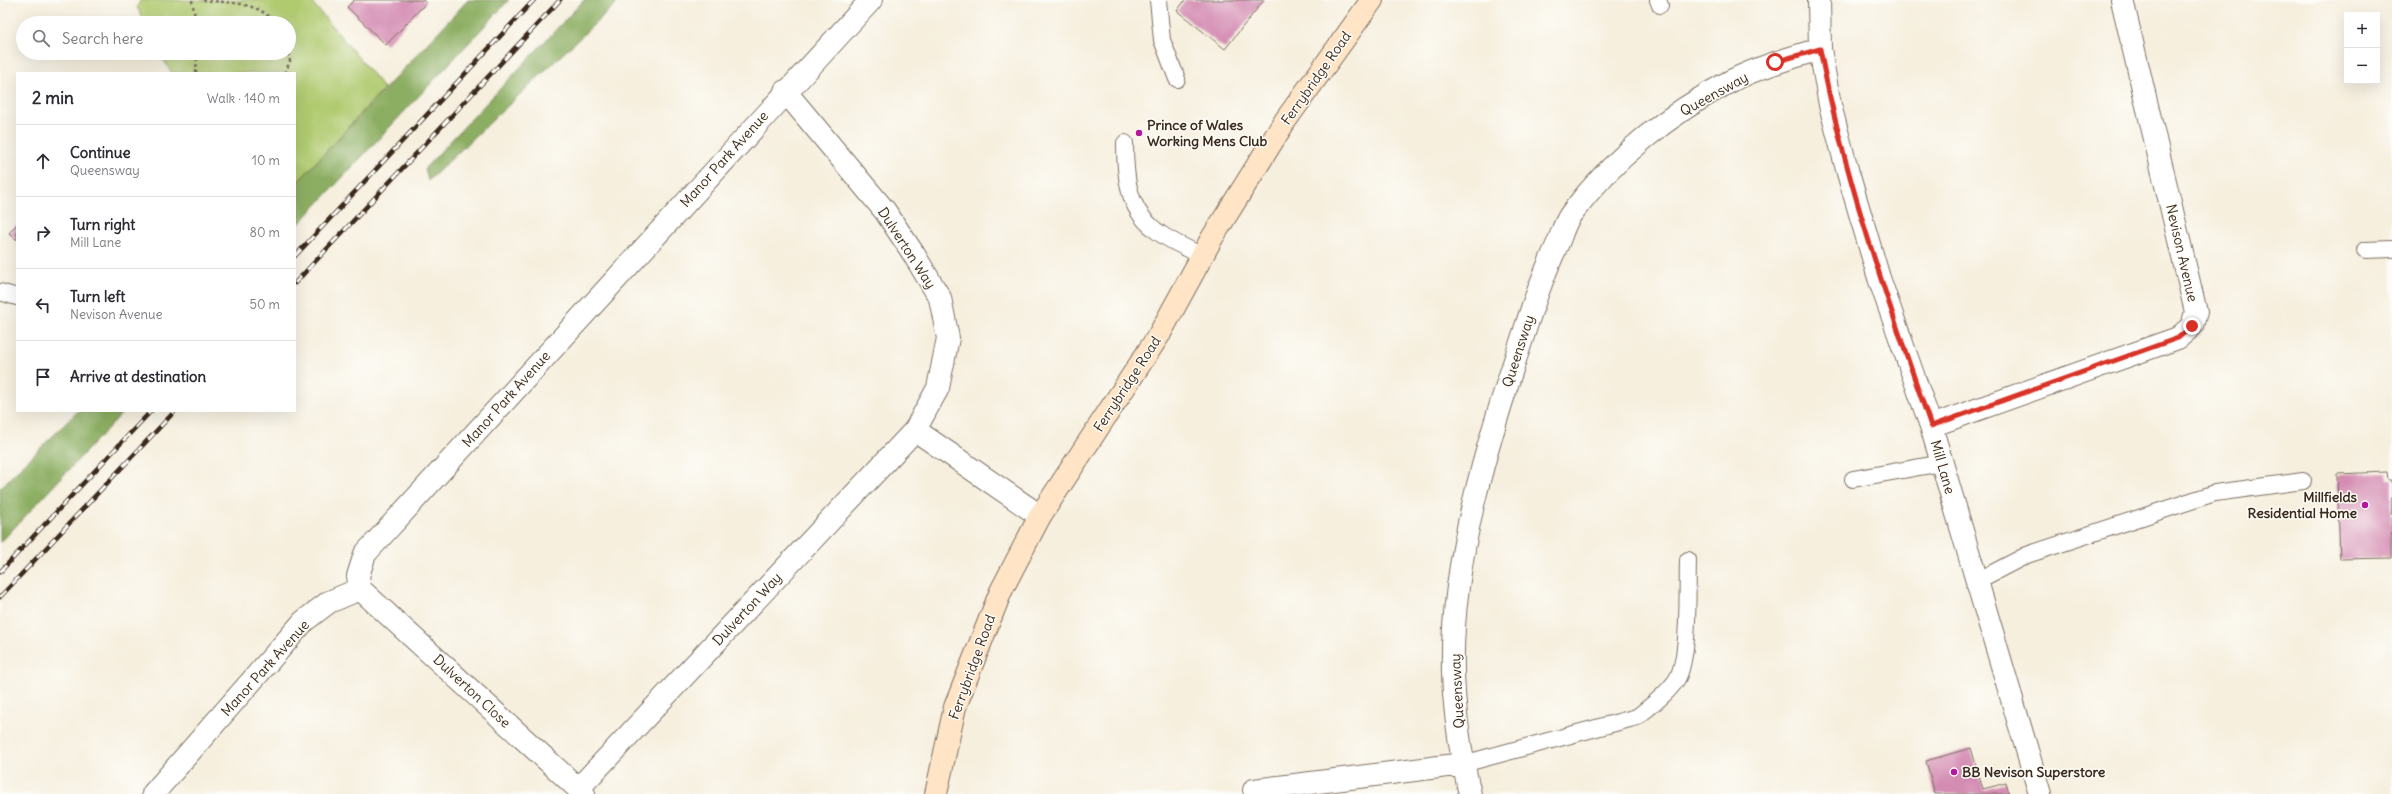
<!DOCTYPE html>
<meta charset="utf-8">
<style>
body{margin:0;font-family:Delius,sans-serif;background:#f2f2f3;color:#2b2b33}
.controls{position:absolute;right:12px;top:12px;display:grid;overflow:hidden;border-radius:0px;box-shadow:0 4px 16px #0002}
.controls button{width:36px;height:36px;display:grid;place-items:center;padding:0;border:0;border-bottom:1px solid #e1e1e2;background:#fff;color:#2b2b33;font:20px sans-serif}
.stop{position:absolute;width:12px;height:12px;margin:-9px;border:3px solid #d93025;border-radius:50%;background:#fff}
.stop.end{background:#d93025;border-color:#fff;box-shadow:0 1px 4px #0008}
.list{margin:0;padding:0;list-style:none}
h2{display:flex;justify-content:space-between;align-items:center;height:52px;margin:0;padding:0 16px;font-size:17px}
h2 small{font-size:13px;font-weight:400;color:#7c7c81}
.list li{display:grid;grid-template-columns:26px 1fr auto;gap:12px;align-items:center;box-sizing:border-box;height:72px;padding:0 16px;border-top:1px solid #e1e1e2}
.list b{display:block;font-size:15px;white-space:nowrap}
.list p{margin:0;font-size:13px;white-space:nowrap;color:#7c7c81}
.list em{font-size:13px;font-style:normal;color:#7c7c81}
.icon{flex:none;width:22px;height:22px;fill:none;stroke:currentColor;stroke-width:2;stroke-linecap:round;stroke-linejoin:round}
.map{position:relative;flex:none;width:2392px;height:794px;overflow:hidden}
.search{position:absolute;background:#fff;box-shadow:0 4px 16px #0002;left:16px;top:16px;width:280px;height:44px;display:flex;align-items:center;gap:10px;box-sizing:border-box;padding:0 14px;border-radius:22px;color:#7c7c81;font-size:15px}
.panel{position:absolute;background:#fff;box-shadow:0 4px 16px #0002;left:16px;top:72px;width:280px;height:340px;border-radius:0px}
.map>svg:first-child{display:block}
.green{fill:#b0ca6f;stroke:#767a46}
.forest{fill:#8cae62;stroke:#646c40}
.building{fill:#d48cb3}
.lines{fill:none;stroke-linecap:round;stroke-linejoin:round}
.lane-casing{stroke:#7c6f61;stroke-width:18}
.street-casing{stroke:#7c6f61;stroke-width:24}
.secondary-casing{stroke:#7c6f61;stroke-width:24}
.path{stroke:#7c6f61;stroke-width:2.5;stroke-dasharray:3 3;stroke-linecap:butt}
.lane{stroke:#fff;stroke-width:16}
.street{stroke:#fff;stroke-width:22}
.secondary{stroke:#ffe4c6;stroke-width:22}
.rail-casing{stroke:#3b2a1e;stroke-width:4.5}
.rail{stroke:#fdfcf7;stroke-width:3;stroke-dasharray:9;stroke-linecap:butt}
.route{stroke:#d93025;stroke-width:5}
.poi-dot{fill:#b5179e;stroke:#fdfcf7;stroke-width:1.5}
.labels{text-anchor:middle;dominant-baseline:central;stroke-width:3;stroke-linejoin:round;paint-order:stroke}
.street-label{font-size:14px;fill:#3b2a1e;stroke:#fdfcf7}
.poi-label{font-size:14px;font-weight:bold;fill:#3b2a1e;stroke:#fdfcf7;text-anchor:start}
</style>
<div class="map">
<svg width="2392" height="794" viewBox="0 0 2392 794">
<rect width="100%" height="100%" fill="#fdfcf7"/>
<filter id="ink" filterUnits="userSpaceOnUse"><feTurbulence type="fractalNoise" baseFrequency=".025" numOctaves="2"/><feDisplacementMap in="SourceGraphic" scale="8" xChannelSelector="R" yChannelSelector="G"/><feConvolveMatrix kernelMatrix="1 2 1 2 8 2 1 2 1" color-interpolation-filters="sRGB"/></filter>
<filter id="wash" filterUnits="userSpaceOnUse"><feTurbulence type="fractalNoise" baseFrequency=".012" numOctaves="4" result="noise"/><feDisplacementMap in="SourceGraphic" scale="16" xChannelSelector="R" yChannelSelector="G"/><feGaussianBlur stdDeviation="0.9" result="paint"/><feColorMatrix in="noise" values="0 0 0 0 0 0 0 0 0 0 0 0 0 0 0 0 0 1.4 0 .05"/><feComposite in="paint" operator="in"/></filter>
<g filter="url(#wash)">
<rect width="100%" height="100%" fill="#f6efde"/>
<path class="green" d="M141 0H310L384 88 295 185V73H172L159 53H289V23H145L137 7Z"/>
<path class="forest" d="M468 0H509L295 228V185Z
M584 0H620L428 181 425 168Z
M78 411H124L0 543V488Z"/>
<g id="blocks">
<path class="building" d="M354 0H423L426 3 386 45 347 7Z
M1185 0H1264L1225 49 1177 11Z
M17 224V240L9 233Z
M2387 472 2388 480H2392L2391 558 2340 559 2337 474Z
M1971 748 1983 789 2006 783 2009 794H1935L1926 761Z"/>
</g>
</g>
<g filter="url(#ink)">
<use href="#blocks" fill-opacity="0" stroke="#7c6f61" stroke-width="1"/>
<g class="lines">
<defs>
<path id="lane" d="M1158 0 1162 40 1177 79
M1658 0 1660 5
M1125 143C1125 174 1127 207 1153 228 1166 240 1186 247 1202 256
M2365 250 2392 249
M0 292 17 297
M1853 479 1942 463
M1977 581 2027 555 2215 493 2303 481
M1463 764 1637 717C1651 706 1667 694 1677 679 1690 656 1687 588 1688 560"/>
<path id="street" d="M1819 0 1820 49 1830 105 1848 173 1879 278 1931 426 2040 794
M1931 426 2178 338 2192 326 2196 312 2122 0
M915 430 1040 516
M360 589 584 794
M578 789 915 430 938 388 948 338 940 298 913 253 885 211 785 91
M1254 790 1463 764
M153 794 304 621 329 602 360 589 358 576 365 554 871 0
M1470 794C1461 755 1454 713 1453 673 1450 562 1488 440 1523 336 1533 304 1544 273 1558 243 1562 233 1565 222 1571 214 1612 159 1670 113 1731 81 1759 67 1790 58 1820 49"/>
<path id="secondary" d="M936 794 955 707 1001 591 1040 516 1159 335 1212 238 1285 121 1372 0"/>
</defs>
<use href="#lane" class="lane-casing"/>
<use href="#street" class="street-casing"/>
<use href="#secondary" class="secondary-casing"/>
<path class="path" d="M192 0 196 23
M203 0C228 3 258 1 275 23
M196 73 197 53
M285 73 290 61 288 53"/>
<use href="#lane" class="lane"/>
<use href="#street" class="street"/>
<use href="#secondary" class="secondary"/>
<defs>
<path id="rail" d="M295 256 534 0
M295 283 560 0
M0 572 151 411
M0 597 175 411"/>
</defs>
<use href="#rail" class="rail-casing"/>
<use href="#rail" class="rail"/>
</g>
</g>
<g class="lines" filter="url(#ink)">
<path class="route" d="M1775 62 1820 49C1844 178 1888 302 1931 426L2178 338 2192 326"/>
</g>
<g class="poi-dot">
<circle cx="1139" cy="133" r="4"/>
<circle cx="2365" cy="505" r="4"/>
<circle cx="1954" cy="772" r="4"/>
</g>
<g class="labels">
<g class="street-label">
<text transform="translate(1316 78) rotate(-55)">Ferrybridge Road</text>
<text transform="translate(1714 94) rotate(-29)">Queensway</text>
<text transform="translate(724 159) rotate(-48)">Manor Park Avenue</text>
<text transform="translate(907 248) rotate(57)">Dulverton Way</text>
<text transform="translate(2182 253) rotate(77)">Nevison Avenue</text>
<text transform="translate(1518 351) rotate(-72)">Queensway</text>
<text transform="translate(1127 384) rotate(-57)">Ferrybridge Road</text>
<text transform="translate(506 399) rotate(-48)">Manor Park Avenue</text>
<text transform="translate(1943 467) rotate(74)">Mill Lane</text>
<text transform="translate(747 609) rotate(-47)">Dulverton Way</text>
<text transform="translate(972 667) rotate(-70)">Ferrybridge Road</text>
<text transform="translate(265 668) rotate(-48)">Manor Park Avenue</text>
<text transform="translate(472 691) rotate(43)">Dulverton Close</text>
<text transform="translate(1457 691) rotate(-93)">Queensway</text>
</g>
<g class="poi-label">
<text x="1147" y="125">Prince of Wales<tspan x="1147" dy="16">Working Mens Club</tspan></text>
<text x="2357" y="497" text-anchor="end">Millfields<tspan x="2357" dy="16">Residential Home</tspan></text>
<text x="1962" y="772">BB Nevison Superstore</text>
</g>
</g>
</svg>
<div class="controls">
<button>+</button>
<button>−</button>
</div>
<div class="stop" style="left:1775px;top:62px"></div>
<div class="stop end" style="left:2192px;top:326px"></div>
<div class="search"><svg class="icon" aria-label="search" viewBox="0 0 24 24"><circle cx="10" cy="10" r="6"/><path d="M15 15l6 6"/></svg>Search here</div>
<section class="panel">
<h2>2 min<small>Walk · 140 m</small></h2>
<ul class="list">
<li><svg class="icon" aria-label="ahead" viewBox="0 0 24 24"><path d="M12 20V5M6 11l6-6 6 6"/></svg><div><b>Continue</b><p>Queensway</p></div><em>10 m</em></li>
<li><svg class="icon" aria-label="right" viewBox="0 0 24 24"><path d="M7 20v-9h11M14 6l5 5-5 5"/></svg><div><b>Turn right</b><p>Mill Lane</p></div><em>80 m</em></li>
<li><svg class="icon" aria-label="left" viewBox="0 0 24 24"><path d="M17 20v-9H6M10 6l-5 5 5 5"/></svg><div><b>Turn left</b><p>Nevison Avenue</p></div><em>50 m</em></li>
<li><svg class="icon" aria-label="arrive" viewBox="0 0 24 24"><path d="M6 21V4h12l-3 4 3 4H6"/></svg><div><b>Arrive at destination</b></div></li>
</ul>
</section>
</div>
